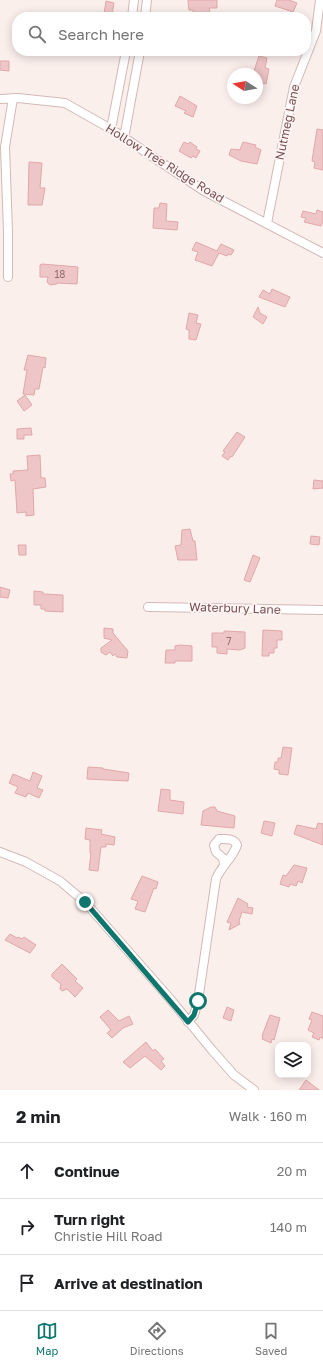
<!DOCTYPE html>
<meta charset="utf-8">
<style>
body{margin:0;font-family:"Golos Text",sans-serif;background:#f2f2f2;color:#202124}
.controls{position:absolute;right:12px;bottom:12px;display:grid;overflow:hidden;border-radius:8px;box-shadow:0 2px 10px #0003}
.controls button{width:36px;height:36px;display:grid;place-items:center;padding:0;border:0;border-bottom:1px solid #e0e0e0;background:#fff;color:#202124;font:20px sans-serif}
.compass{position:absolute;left:227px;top:68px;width:36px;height:36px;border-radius:50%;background:#fff;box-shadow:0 2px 10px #0003;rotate:281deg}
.stop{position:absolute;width:12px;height:12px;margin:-9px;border:3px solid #0f766e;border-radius:50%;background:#fff}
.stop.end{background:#0f766e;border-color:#fff;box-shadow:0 1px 4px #0008}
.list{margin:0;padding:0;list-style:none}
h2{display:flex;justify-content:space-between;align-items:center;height:52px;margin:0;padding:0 16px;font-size:17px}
h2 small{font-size:13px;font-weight:400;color:#757577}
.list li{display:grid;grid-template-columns:26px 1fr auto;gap:12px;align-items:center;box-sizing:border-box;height:56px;padding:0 16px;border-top:1px solid #e0e0e0}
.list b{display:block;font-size:15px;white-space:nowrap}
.list p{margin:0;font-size:13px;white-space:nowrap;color:#757577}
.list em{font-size:13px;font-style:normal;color:#757577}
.icon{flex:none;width:22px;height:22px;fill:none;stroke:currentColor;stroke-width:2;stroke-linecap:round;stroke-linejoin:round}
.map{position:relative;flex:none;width:323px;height:1090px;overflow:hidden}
.search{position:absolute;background:#fff;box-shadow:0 2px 10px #0003;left:12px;right:12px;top:12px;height:44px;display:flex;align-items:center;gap:10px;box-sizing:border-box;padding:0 14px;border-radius:16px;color:#757577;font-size:15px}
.sheet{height:220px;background:#fff}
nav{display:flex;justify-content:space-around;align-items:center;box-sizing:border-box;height:56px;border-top:1px solid #e0e0e0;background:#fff;font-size:11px;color:#757577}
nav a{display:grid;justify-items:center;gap:2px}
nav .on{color:#0f766e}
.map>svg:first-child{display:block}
.building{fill:#efc6c7;stroke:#e1a7a9}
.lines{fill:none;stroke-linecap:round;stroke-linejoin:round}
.minor-casing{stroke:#d2b9b7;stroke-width:10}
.minor{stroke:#fff;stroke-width:8}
.route{stroke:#0f766e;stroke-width:5}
.labels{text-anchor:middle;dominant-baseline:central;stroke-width:3.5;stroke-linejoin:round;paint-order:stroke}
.number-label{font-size:10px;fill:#946e6f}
.street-label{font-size:12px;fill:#765052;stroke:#fef5f3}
</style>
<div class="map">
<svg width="323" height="1090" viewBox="0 0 323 1090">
<rect width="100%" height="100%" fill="#fbefec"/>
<path class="building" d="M188 0H217V8H209L210 13H200V17H193V10H189Z
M277 0H289L297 3 293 12 275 6Z
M106 1 114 3 112 15 104 14Z
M259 56 267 58 265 68 269 69 266 84 257 82V74H253Z
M0 61H9V71L0 70Z
M180 96 197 106 193 117 184 113 186 111 175 106Z
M317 129 323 130V170L314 168 315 162 312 161Z
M184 142 188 144 190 142 197 147 196 149 200 151 196 158 193 156 191 158 179 151Z
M243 142 256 145 255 147 261 150 257 164 241 161 229 155 231 149 240 150Z
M29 162 42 163 40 188H45L42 205H28Z
M160 203 167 204 166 221 178 222 177 230 153 228 154 208H159Z
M317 210 323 212V222L321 226 304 222 306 218 301 217 303 211 316 214Z
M196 242 217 251 221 244 234 250 231 255 228 254 227 256 219 253 212 266 195 260 198 252 192 250Z
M42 264 78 267 77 284 57 283V284L50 285 47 282 48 277H40V265Z
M272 289 290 297 285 307 259 297 263 290 270 294Z
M258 307 260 313 267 317 263 324 253 317Z
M189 313 198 315 196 323 201 324 196 340 189 339V330L186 329Z
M28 355 46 358 45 368 43 367 39 389H35L34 395 23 394 27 370H24Z
M25 395 32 405 24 411 17 401Z
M31 428 32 435H24V439H17V429Z
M237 432 245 437 232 457 231 456 228 460 222 456 225 452 223 451Z
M40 455 41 478H45L46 487 33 489 34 515 26 516V512L17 513 15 480 11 481 10 474H13V471L28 470 27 456Z
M314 480 323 481V488L313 489Z
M190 529 193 541H195L197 560H178L175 546 181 545 182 530Z
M311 536 320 537 319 545 310 544Z
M18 545H26V555H19Z
M253 555 260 558 250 582 244 580Z
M0 587 10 590 8 598 0 597Z
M34 591 43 592V594L63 595V612L45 611V609H41V605H34Z
M104 628 113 629V633L128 651 127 658 117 657 115 654 113 656 110 652 106 655 101 652V648L112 640 104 638Z
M263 630 282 631V640H277V648H274V653H269V656H262Z
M224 631 245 632V648L240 650 227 649V654L217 653V647H212V633H224Z
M180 645 192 646V661H175V663H165L166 650H175V646Z
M283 747 292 748 288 775 279 774V770L274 769 275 762H278V758H281Z
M88 767 103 768V769L129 773 128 781 87 779Z
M33 772 42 776 37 788 43 790 39 798 28 793 26 797 15 793 18 787 9 783 13 774 30 781Z
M161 789 170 790V800L184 802 183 814 158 811Z
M211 807H215L217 811 235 816 234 828 201 825 203 811Z
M264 821 275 823 272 836 261 833Z
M318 823 323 824V845L294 834 297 825 316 829Z
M86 828 102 830 101 834 115 837 114 845 106 844V847H101L98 871 89 870 91 853H90V840L85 839Z
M294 865 307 868 302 883 298 881 296 886 290 884 289 887 280 884 283 875 286 876Z
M142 876 158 882 156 889 154 888 145 912 135 909 138 901 131 899Z
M238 898 248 904 247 907 253 908 252 914 242 912 239 921 240 924 229 930 231 923 227 922Z
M10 934 17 938 18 937 22 939 24 937 36 945 30 953 5 940Z
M62 964 77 979 75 981 83 988 75 997 67 989 62 991 60 989 61 984 52 977V974Z
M227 1007 234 1010 231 1021 223 1018Z
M108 1010 119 1021 129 1016 133 1024 123 1028 112 1038 107 1033 111 1030 100 1017Z
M312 1012 323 1016V1039L320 1037 319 1040 312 1037 314 1033 308 1030 312 1020 309 1019Z
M270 1015 280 1018 274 1040 272 1039 271 1043 262 1039 263 1036H262Z
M146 1042 153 1051 155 1049 164 1059 161 1061 165 1066 161 1070 145 1056 130 1068 123 1062Z
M306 1080 319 1090H299Z"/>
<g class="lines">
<defs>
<path id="minor" d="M132 17 134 0
M145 17 147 0
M0 99 18 98 65 103 111 129 204 191 323 253
M111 129 126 51
M124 138 140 51
M267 223 294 87 316 31 320 0
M8 277V232L5 147 13 98
M148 607 323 610
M0 852 26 862 60 881 85 902 171 1000 212 1050 234 1075 254 1090
M188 1022 194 1015 198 1001 216 879C221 866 233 858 237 845 234 838 226 839 219 839L214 845 216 852 223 858 224 864"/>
</defs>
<use href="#minor" class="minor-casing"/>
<use href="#minor" class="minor"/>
</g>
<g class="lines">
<path class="route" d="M85 902 188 1022 194 1015 198 1001"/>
</g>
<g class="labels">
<g class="number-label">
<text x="60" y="274">18</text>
<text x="229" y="641">7</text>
</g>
<g class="street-label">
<text transform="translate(287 122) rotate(-78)">Nutmeg Lane</text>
<text transform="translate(165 163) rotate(32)">Hollow Tree Ridge Road</text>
<text transform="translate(235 608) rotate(2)">Waterbury Lane</text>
</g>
</g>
</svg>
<div class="controls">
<button><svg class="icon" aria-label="layers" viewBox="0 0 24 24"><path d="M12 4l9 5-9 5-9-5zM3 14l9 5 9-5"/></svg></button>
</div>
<svg class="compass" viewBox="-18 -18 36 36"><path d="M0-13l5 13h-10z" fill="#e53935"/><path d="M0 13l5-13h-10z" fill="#757577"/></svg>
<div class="stop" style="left:198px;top:1001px"></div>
<div class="stop end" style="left:85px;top:902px"></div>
<div class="search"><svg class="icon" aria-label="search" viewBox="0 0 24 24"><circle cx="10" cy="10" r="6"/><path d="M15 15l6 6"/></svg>Search here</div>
</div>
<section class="sheet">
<h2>2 min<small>Walk · 160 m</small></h2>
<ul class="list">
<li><svg class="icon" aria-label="ahead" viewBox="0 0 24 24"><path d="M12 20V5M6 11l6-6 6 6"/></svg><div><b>Continue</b></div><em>20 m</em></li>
<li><svg class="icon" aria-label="right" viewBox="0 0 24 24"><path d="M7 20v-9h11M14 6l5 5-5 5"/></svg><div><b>Turn right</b><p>Christie Hill Road</p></div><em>140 m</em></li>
<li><svg class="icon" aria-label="arrive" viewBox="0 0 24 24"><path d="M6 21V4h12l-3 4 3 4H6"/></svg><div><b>Arrive at destination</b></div></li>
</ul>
</section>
<nav>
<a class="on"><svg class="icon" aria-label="map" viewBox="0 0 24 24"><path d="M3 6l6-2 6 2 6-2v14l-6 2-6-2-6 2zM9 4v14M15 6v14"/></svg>Map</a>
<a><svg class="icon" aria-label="directions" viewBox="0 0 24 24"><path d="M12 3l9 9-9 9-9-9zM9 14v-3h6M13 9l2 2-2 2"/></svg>Directions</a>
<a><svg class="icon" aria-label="saved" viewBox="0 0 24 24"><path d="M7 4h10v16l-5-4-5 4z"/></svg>Saved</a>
</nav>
